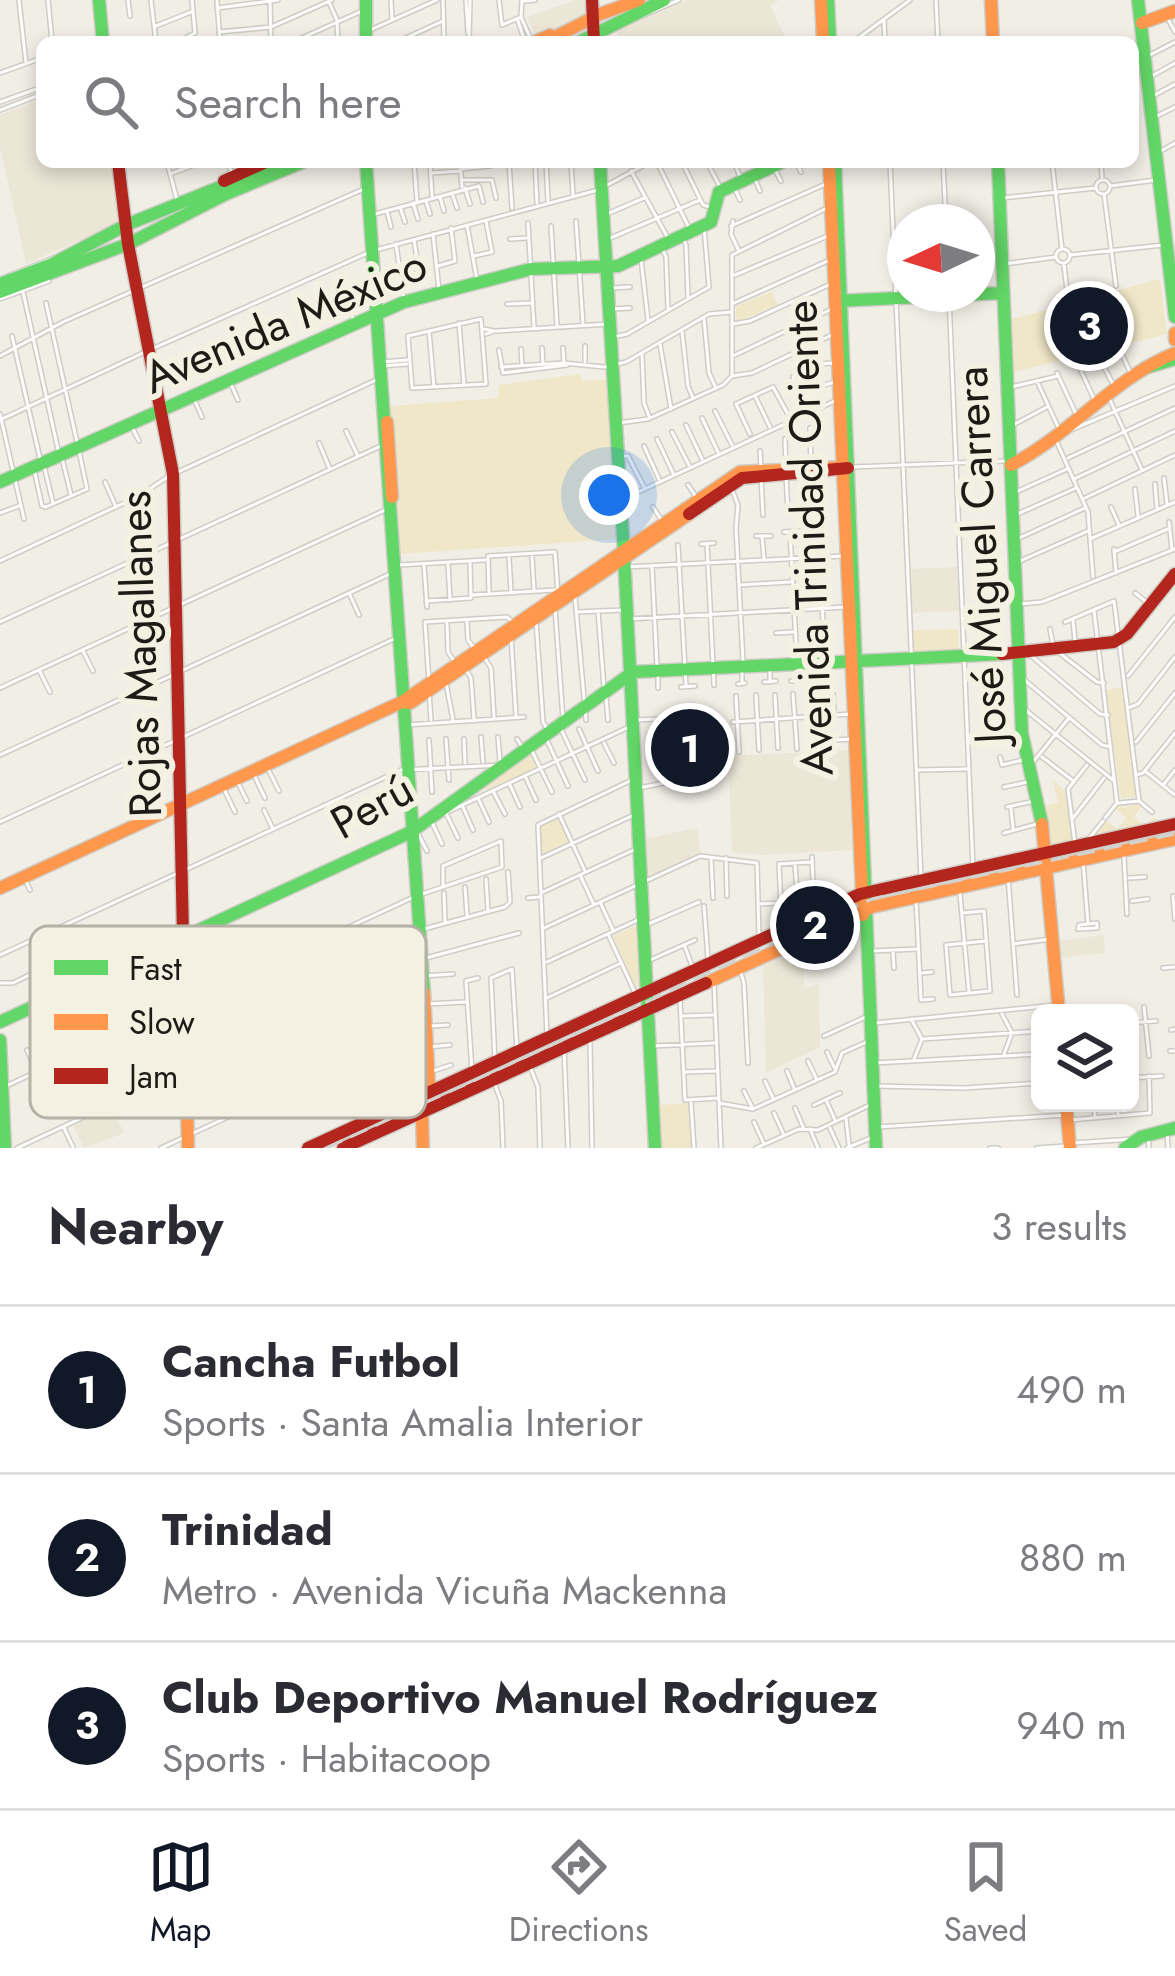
<!DOCTYPE html>
<meta charset="utf-8">
<style>
body{margin:0;font-family:Jost,sans-serif;background:#f7f7f7;color:#2b2b33}
.controls{position:absolute;right:36px;bottom:36px;display:grid;overflow:hidden;border-radius:18px;box-shadow:0 6px 18px #0003}
.controls button{width:108px;height:108px;display:grid;place-items:center;padding:0;border:0;border-bottom:3px solid #e1e1e2;background:#fff;color:#2b2b33;font:60px sans-serif}
.compass{position:absolute;left:887px;top:204px;width:108px;height:108px;border-radius:50%;background:#fff;box-shadow:0 6px 18px #0003;rotate:266deg}
.you{position:absolute;left:609px;top:495px;width:42px;height:42px;margin:-30px;border:9px solid #fff;border-radius:50%;background:#1a73e8;box-shadow:0 0 0 18px #1a73e833}
.badge{display:grid;place-items:center;width:78px;height:78px;border-radius:50%;background:#111827;color:#fff;font-size:39px;font-weight:700}
.pin{position:absolute;translate:-50% -50%;border:6px solid #fff;box-shadow:0 3px 12px #0006}
.list{margin:0;padding:0;list-style:none}
h2{display:flex;justify-content:space-between;align-items:center;height:156px;margin:0;padding:0 48px;font-size:51px}
h2 small{font-size:39px;font-weight:400;color:#7c7c81}
.list li{display:grid;grid-template-columns:78px 1fr auto;gap:36px;align-items:center;box-sizing:border-box;height:168px;padding:0 48px;border-top:3px solid #e1e1e2}
.list b{display:block;font-size:45px;white-space:nowrap}
.list p{margin:0;font-size:39px;white-space:nowrap;color:#7c7c81}
.list em{font-size:39px;font-style:normal;color:#7c7c81}
.icon{flex:none;width:66px;height:66px;fill:none;stroke:currentColor;stroke-width:2;stroke-linecap:round;stroke-linejoin:round}
.map{position:relative;flex:none;width:1175px;height:1148px;overflow:hidden}
.search{position:absolute;background:#fff;box-shadow:0 6px 18px #0003;left:36px;right:36px;top:36px;height:132px;display:flex;align-items:center;gap:30px;box-sizing:border-box;padding:0 42px;border-radius:18px;color:#7c7c81;font-size:45px}
.sheet{height:660px;background:#fff}
nav{display:flex;justify-content:space-around;align-items:center;box-sizing:border-box;height:168px;border-top:3px solid #e1e1e2;background:#fff;font-size:33px;color:#7c7c81}
nav a{display:grid;justify-items:center;gap:6px}
nav .on{color:#111827}
.map>svg:first-child{display:block}
.built{fill:#ebe6d6}
.green{fill:#f0e7c8}
.lines{fill:none;stroke-linecap:round;stroke-linejoin:round}
.street-casing{stroke:#ceccc6;stroke-width:6}
.fast-casing{stroke:#ceccc6;stroke-width:15}
.slow-casing{stroke:#ceccc6;stroke-width:15}
.jam-casing{stroke:#ceccc6;stroke-width:15}
.street{stroke:#fdfcfb;stroke-width:3}
.fast{stroke:#63d668;stroke-width:12}
.slow{stroke:#ff974d;stroke-width:12}
.jam{stroke:#b3261e;stroke-width:12}
.rail{stroke:#d2d2d0;stroke-width:3;stroke-dasharray:18 9;stroke-linecap:butt}
.labels{text-anchor:middle;dominant-baseline:central;stroke-width:12;stroke-linejoin:round;paint-order:stroke}
.street-label{font-size:45px;fill:#1d1b16;stroke:#f5f1e2}
.key{fill:#f5f1e2;stroke:#b4b1a5;stroke-width:3}
.key-label{font-size:33px;fill:#1d1b16}
</style>
<div class="map">
<svg width="1175" height="1148" viewBox="0 0 1175 1148">
<rect width="100%" height="100%" fill="#f1eee6"/>
<path class="built" d="M575 0H584L587 15 536 38 527 17Z
M688 0H779L770 5 787 42H615L620 37 617 31Z
M42 99V162H113L120 222 26 264 0 147V115Z
M957 567 959 611 912 613 910 569Z
M849 750 852 850 761 855 732 852 728 756Z
M697 828 701 853 646 879 644 839Z
M1104 935 1105 953 1057 958 1056 941Z
M800 944 805 988 819 984 820 1047 766 1073 763 961Z
M112 1107 124 1133 84 1148 73 1126Z"/>
<path class="green" d="M1160 279 1167 334 1014 372 1012 319Z
M772 292 778 305 736 322V306Z
M580 374 581 381 608 379 616 539 400 554 389 419 392 417 388 413 391 407 386 405 385 392 390 406 498 398 499 385Z
M958 629 959 652 914 654 913 630Z
M1124 687 1136 796 1121 799 1106 690Z
M703 738 704 759 676 761 675 740Z
M530 749 539 768 487 793 483 783Z
M1053 780 1065 791 1073 842 1052 845 1046 806 1058 802Z
M1138 803 1142 806 1134 817 1145 826 1153 817 1162 824 1120 829 1119 833 1092 839 1107 821 1117 829 1126 818 1116 809 1119 805 1124 808Z
M559 817 571 842 542 856 540 826Z
M637 925 641 985 635 987 613 936Z
M690 1103 692 1148H662L660 1105Z"/>
<g class="lines">
<defs>
<path id="street" d="M19 0 26 63
M48 0 52 42
M128 0 130 16
M151 0 156 42
M217 0 220 42
M270 0 271 42
M391 0 392 19
M443 0 444 42
M466 0 468 33
M499 0 502 25 521 17
M522 0 521 17 532 42
M936 0 938 42
M524 1 535 0
M329 2 337 20 338 42
M217 8 278 0
M1167 17 1175 32
M884 20 885 42
M518 21 525 42
M631 21 679 0
M156 26 191 12
M368 31 437 0
M219 32 271 27 332 0
M178 42 195 33 192 0
M293 42 364 10
M397 42 443 21
M469 42 470 0
M853 42 910 0
M1146 57 1175 42
M0 73 42 58
M1150 77 1175 63
M1151 97 1175 84
M0 102 42 87
M0 110 42 94
M1155 117 1175 107
M1161 151 1175 143
M167 162 177 200
M227 162 233 175
M414 162 417 202
M430 162 432 196
M460 162 462 187
M509 162 512 208
M535 162 537 203
M546 162 548 201
M571 162 573 196
M657 162 690 230
M682 162 703 205 714 208
M707 162 721 189
M734 162 741 179
M796 162 801 172
M890 162 921 878
M943 162 946 222
M1052 162 1062 249
M1101 162 1102 178
M774 168 781 181
M460 169 490 166
M631 171 669 240
M432 173 461 171
M170 174 202 162
M754 177 760 191
M461 180H492L496 198
M1096 187a7 7 0 1 1 14 0a7 7 0 1 1-14 0Z
M1110 186 1156 180
M734 187 740 200
M465 188 470 204
M452 193 457 208
M1104 194 1116 286
M440 197 444 211
M1002 198 1096 188
M426 201 430 214
M413 203 418 219
M400 207 405 222
M387 211 391 227
M607 214 644 198
M371 215 479 186 483 202
M576 221 583 324
M733 221 731 234 738 249
M528 223 534 327
M467 225 477 280
M551 226 557 326
M731 226 828 183
M433 234 439 290
M682 236 686 245 688 297
M510 239 526 238
M608 239 700 200
M396 244 404 300
M662 248 666 257 668 309
M1056 256a7 7 0 1 1 14 0a7 7 0 1 1-14 0Z
M1070 255 1163 245
M474 256 492 252 486 221
M641 259 648 320
M1004 264 1056 257
M1064 265 1068 299
M438 266 455 261 451 228
M735 275 830 235
M402 277 419 272 414 240
M1 279 59 256
M611 288 630 287
M23 292 59 454
M949 296 973 868
M0 299 49 281
M46 303 77 442
M347 304 355 323
M507 304 533 303
M732 304 832 259
M612 309 630 308
M481 319 486 384 412 388 408 336Z
M704 319 709 373 715 386
M459 323 464 385
M733 324 750 321 833 283
M484 329 494 331 486 334
M429 331 434 387
M496 331 609 324
M682 331 688 386 693 398
M12 336 41 463
M613 337 627 334 709 287 704 227
M660 344 671 409
M585 346V362
M154 348 372 251 598 190 650 162
M542 348 543 364
M563 348 564 364
M521 349 522 365
M499 350 503 373 567 365
M1121 352 1130 372
M642 354 644 403 649 416
M735 355 834 308
M0 356 63 322 366 188
M1098 356 1113 384
M381 362 407 360
M1077 362 1094 399
M381 366 407 364
M501 367 564 363 604 367 626 362 709 314 732 312
M1057 373 1076 414
M732 376V255L829 207
M1037 381 1059 429
M230 382 238 400
M1007 388 1058 376
M801 393 837 381
M756 398 770 427
M1109 398 1142 470
M194 399 202 417
M807 410 793 377 819 364 834 363
M715 411 732 445
M0 414 24 519
M702 418 718 452
M0 420 145 352
M618 423 648 419 723 385 732 376 752 373 834 334
M686 425 702 459
M1013 425 1047 407
M132 427 139 441
M810 428 811 466
M346 431 357 454
M672 432 689 465
M1066 432 1175 386
M750 434 736 404 773 387 790 418
M1055 438 1088 512 1093 577
M657 439 673 473
M785 439 786 466
M319 443 329 467
M644 446 659 479
M760 451 761 468
M618 456H628L644 487
M62 458 71 495
M1068 458 1175 408
M44 466 53 503
M853 467 1005 461
M34 469 42 506 46 507 87 489 79 451
M178 472 376 380
M812 475 813 510
M786 476 788 512
M761 477 763 515
M1164 478 1167 504
M1074 479 1175 431
M105 482 116 507
M1155 484 1157 508
M688 485 697 498
M731 487 738 505 736 528 743 661
M1135 489 1138 516
M1016 492 1067 469
M1085 498 1175 455
M623 499 837 400
M653 507 662 521
M1111 507 1119 525
M0 513 19 506
M1013 516 1076 488
M1169 522 1172 549
M818 529 826 679
M810 530 823 529
M784 532 798 531
M790 532 798 680
M756 536H771
M762 536 764 558
M1017 539 1085 508
M1090 539 1175 502
M701 544 714 543
M707 544 714 685
M678 545 686 686
M1114 549 1116 573
M1114 552 1170 528
M532 557 534 590
M509 558 511 591
M140 559 150 579
M0 561 139 496 169 476
M1020 561 1088 531
M448 564 450 600
M399 565 485 560
M424 565 427 607
M626 567 844 556
M652 567 657 666
M740 585 790 582
M1135 593 1149 604
M489 594 488 556 555 552 558 594
M350 595 359 615
M472 595 555 590
M575 597 586 720
M426 601 471 598 470 563
M1020 604 1042 602 1175 549
M555 609 563 719
M598 611 604 688
M1094 611 1117 803 1105 818
M576 612 625 610
M628 619 846 607
M467 621 468 640 476 651
M536 621 543 722 548 730
M1073 621 1075 641
M0 622 385 444
M447 622 448 652 456 664
M1065 622 1114 601 1139 801 1152 812
M1050 629 1053 645
M776 633 793 632
M511 636 516 716
M83 651 93 671
M1058 652 1097 682 1104 683
M1028 653 1100 714 1108 715
M484 657 491 668 494 717
M770 666V682
M466 670 471 678 474 719
M181 671 390 574
M742 671V683
M40 672 50 692
M658 675V688
M1128 676 1175 617
M1021 677 1102 745 1111 747
M791 681 802 680
M429 682 425 622 507 617 514 623
M764 682 776 681
M446 683 453 720
M738 684 745 683
M681 687 695 686
M0 688 385 510
M429 691 431 720
M812 691 816 748
M793 694 797 749
M833 694 834 714
M756 695 759 750
M775 695 778 748
M736 696 739 752
M606 697 608 720
M1023 708 1113 780
M1128 708 1138 704 1175 657
M672 719 675 780
M634 720 707 717 710 773
M733 722 851 714
M406 725 524 717
M560 727 585 780
M579 729 598 771
M481 737 483 762
M498 737 500 761
M546 738 568 786
M446 739 449 780
M464 739 465 763
M517 739 523 748
M429 740 432 792
M819 741 852 739
M1136 742 1175 693
M604 743 614 763
M659 747 672 746
M532 751 552 792
M0 755 173 675
M1000 757 1002 765 1027 759
M1042 757 1072 780
M1033 762 1069 718
M267 767 279 791
M917 770 967 769
M1145 771 1175 795
M253 773 265 798
M1136 775 1143 773 1175 733
M526 778 536 800
M237 781 247 801
M1164 784 1175 770
M510 785 520 807
M223 787 235 812
M1004 787 1032 781
M639 788 719 772
M494 793 505 814
M479 800 489 822
M1119 803 1139 801
M463 807 473 830
M1007 807 1035 801
M1011 808 1013 828
M264 810 272 827
M559 814 585 871
M447 815 458 838
M439 816 631 726
M430 818 442 844
M1073 818 1104 778
M0 822 396 638
M416 830 427 851
M1004 833 1037 824
M1087 841 1103 821
M1075 844 1068 789 1087 765
M812 857 814 909
M1124 857 1127 914
M541 858 636 814
M711 858 713 898
M726 858 727 896
M1083 861 1088 924
M795 865 797 892
M187 869 401 770 502 765
M581 877 594 905
M1008 877 1017 995
M1129 878 1145 877
M25 879 30 890
M486 879 488 910
M465 887 467 915
M543 892 638 848
M444 893 445 922
M960 894 969 992
M1173 896 1175 919
M528 898 539 897
M916 899 921 1000 933 999
M1132 901 1148 899
M600 902 613 930
M758 904 781 903 813 887
M704 906 708 958
M962 913 984 911 990 991 950 995 946 945 986 941
M1097 923V928L1078 929 1079 925Z
M68 925 80 950
M646 925 699 902
M782 926 779 864 812 862
M544 928 700 856 757 863 759 936
M424 929 505 907 510 902 508 872
M608 934 636 995
M1013 944 1051 939
M685 947 692 966
M872 951 917 949
M893 952 894 968
M0 955 178 873
M648 961 695 940
M547 962 642 918
M1163 968 1175 967
M740 970 744 983 748 1063
M922 973 932 972
M423 976 453 974
M714 982 721 1148
M0 983H13L48 966
M377 983 386 1003
M359 990 368 1010
M547 998 621 963
M680 1000 685 1100 719 1098
M189 1001 416 896 502 867 501 841 443 866V886
M427 1004 465 1002
M1144 1007 1149 1056
M124 1008 132 1026
M1125 1012V1013
M1002 1014 1012 1033 1004 1054
M681 1016 713 1015
M911 1019 922 1039 914 1059
M875 1023 1056 1005
M1130 1023 1156 1021
M430 1026 448 1025
M1171 1030 1175 1029
M65 1033 74 1053
M547 1036 538 825 636 778
M824 1036 870 1015
M922 1039 1040 1031
M590 1042 592 1148
M46 1043 54 1062
M652 1046 715 1043
M428 1047 450 1045
M564 1048 568 1148
M27 1050 36 1070
M1170 1051H1175
M827 1052 835 1069
M495 1061 491 978 512 969 517 1050
M808 1061 816 1078
M874 1063 1040 1054
M529 1064 538 1087 540 1148
M472 1071 466 981 478 978
M787 1071 794 1088
M430 1072 451 1065
M684 1072 716 1071
M1130 1078 1162 1076
M493 1080 501 1101 503 1148
M765 1081 773 1098
M875 1086 964 1088 1040 1083
M4 1087 180 1005
M744 1091 752 1107
M691 1102 694 1148
M827 1102 835 1120
M719 1103 753 1109 835 1072 842 1053 871 1040
M1094 1103 1095 1118
M1117 1103 1118 1114
M814 1105 840 1093
M795 1108 804 1129
M774 1113 783 1133
M846 1119 849 1145
M1070 1120 1150 1113 1149 1076
M754 1122 763 1142
M878 1127 1066 1115
M64 1128 73 1147
M830 1128 839 1148
M810 1129 818 1148
M1167 1131 1168 1148
M1148 1136 1149 1148
M1072 1143 1134 1139
M17 1148 426 958 519 933
M161 1148 420 1028
M756 1148 799 1129 818 1130 874 1103
M847 1148 873 1137
M990 1148H998
M1037 1148 1065 1146"/>
<path id="fast" d="M99 0 103 42
M366 0V42
M828 0 830 42
M1138 0 1175 317
M579 42 664 0
M366 162 424 993
M600 162 623 537
M835 162 876 1148
M998 162 1022 734 1042 824
M0 284 52 264 126 225 282 162
M0 292 128 244 226 194 303 162
M837 301 1003 293
M1145 368 1175 359
M0 482 404 302 531 269 618 266 711 222 719 192 782 162
M623 536 655 1148
M0 1022 411 832 633 672 1002 654
M0 1040 5 1148
M1125 1148 1141 1137 1175 1128"/>
<path id="slow" d="M821 0 823 42
M991 0 993 42
M1142 23 1175 11
M534 42 550 35
M545 42 600 14 639 0
M829 162 863 915
M1175 333V340
M387 422 392 497
M1011 465C1071 434 1112 379 1175 353
M402 702 740 472 847 467
M1042 824 1059 1013
M0 888 402 702 410 703 689 514
M184 983 188 1148
M706 983 872 907 1175 839
M1066 1103 1070 1148
M423 1148 422 1115 429 1085 424 993"/>
<path id="jam" d="M592 0 594 42
M118 162 128 244 173 474 184 983
M224 181 266 162
M689 514 742 478 848 468
M1002 654 1114 642 1127 634 1175 574
M308 1148 860 894 1175 824
M343 1148 706 983"/>
</defs>
<use href="#street" class="street-casing"/>
<use href="#fast" class="fast-casing"/>
<use href="#slow" class="slow-casing"/>
<use href="#jam" class="jam-casing"/>
<use href="#street" class="street"/>
<use href="#fast" class="fast"/>
<use href="#slow" class="slow"/>
<use href="#jam" class="jam"/>
<path class="rail" d="M326 1148 872 899 1175 834"/>
</g>
<g class="labels">
<g class="street-label">
<text transform="translate(285 321) rotate(-23)">Avenida México</text>
<text transform="translate(809 538) rotate(-92)">Avenida Trinidad Oriente</text>
<text transform="translate(981 555) rotate(-93)">José Miguel Carrera</text>
<text transform="translate(140 654) rotate(-92)">Rojas Magallanes</text>
<text transform="translate(372 806) rotate(-29)">Perú</text>
</g>
</g>
<rect x="30" y="926" width="396" height="192" rx="18" class="key"/>
<rect x="54" y="960" width="54" height="15" fill="#63d668"/>
<rect x="54" y="1014" width="54" height="16" fill="#ff974d"/>
<rect x="54" y="1068" width="54" height="16" fill="#b3261e"/>
<g class="key-label">
<text x="129" y="980">Fast</text>
<text x="129" y="1034">Slow</text>
<text x="129" y="1088">Jam</text>
</g>
</svg>
<div class="controls">
<button><svg class="icon" aria-label="layers" viewBox="0 0 24 24"><path d="M12 4l9 5-9 5-9-5zM3 14l9 5 9-5"/></svg></button>
</div>
<svg class="compass" viewBox="-18 -18 36 36"><path d="M0-13l5 13h-10z" fill="#e53935"/><path d="M0 13l5-13h-10z" fill="#7c7c81"/></svg>
<div class="you"></div>
<div class="pin badge" style="left:690px;top:748px">1</div>
<div class="pin badge" style="left:815px;top:925px">2</div>
<div class="pin badge" style="left:1089px;top:326px">3</div>
<div class="search"><svg class="icon" aria-label="search" viewBox="0 0 24 24"><circle cx="10" cy="10" r="6"/><path d="M15 15l6 6"/></svg>Search here</div>
</div>
<section class="sheet">
<h2>Nearby<small>3 results</small></h2>
<ul class="list">
<li><span class="badge">1</span><div><b>Cancha Futbol</b><p>Sports · Santa Amalia Interior</p></div><em>490 m</em></li>
<li><span class="badge">2</span><div><b>Trinidad</b><p>Metro · Avenida Vicuña Mackenna</p></div><em>880 m</em></li>
<li><span class="badge">3</span><div><b>Club Deportivo Manuel Rodríguez</b><p>Sports · Habitacoop</p></div><em>940 m</em></li>
</ul>
</section>
<nav>
<a class="on"><svg class="icon" aria-label="map" viewBox="0 0 24 24"><path d="M3 6l6-2 6 2 6-2v14l-6 2-6-2-6 2zM9 4v14M15 6v14"/></svg>Map</a>
<a><svg class="icon" aria-label="directions" viewBox="0 0 24 24"><path d="M12 3l9 9-9 9-9-9zM9 14v-3h6M13 9l2 2-2 2"/></svg>Directions</a>
<a><svg class="icon" aria-label="saved" viewBox="0 0 24 24"><path d="M7 4h10v16l-5-4-5 4z"/></svg>Saved</a>
</nav>
